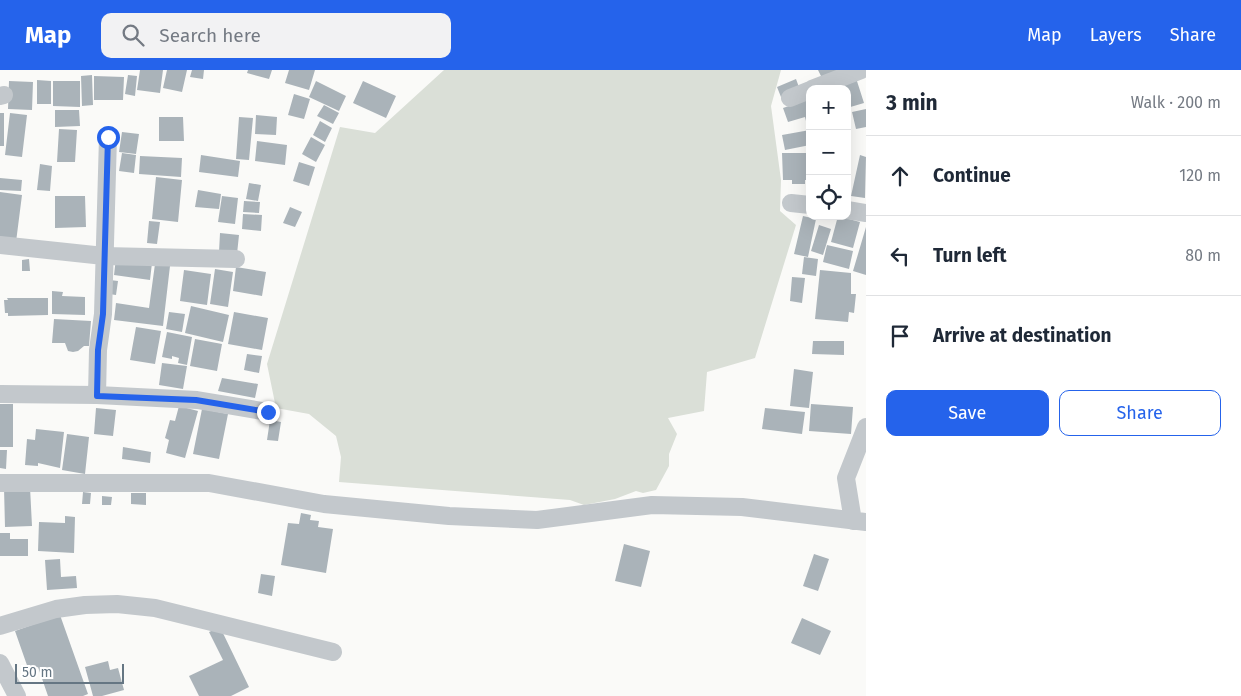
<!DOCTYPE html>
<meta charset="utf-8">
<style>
body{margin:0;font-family:"Fira Sans",sans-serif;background:#f2f2f3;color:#1f2937}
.controls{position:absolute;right:15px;top:15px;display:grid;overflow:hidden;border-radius:10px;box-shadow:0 5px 20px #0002}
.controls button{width:45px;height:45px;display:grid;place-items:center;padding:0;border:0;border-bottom:1px solid #e0e1e3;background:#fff;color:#1f2937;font:25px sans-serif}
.scale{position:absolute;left:15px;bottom:12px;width:109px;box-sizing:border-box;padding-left:5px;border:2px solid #657683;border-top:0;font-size:14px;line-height:18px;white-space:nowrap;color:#657683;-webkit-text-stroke:4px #fff;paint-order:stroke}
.stop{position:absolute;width:15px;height:15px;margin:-11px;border:4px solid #2563eb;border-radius:50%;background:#fff}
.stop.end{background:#2563eb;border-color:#fff;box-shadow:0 1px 5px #0008}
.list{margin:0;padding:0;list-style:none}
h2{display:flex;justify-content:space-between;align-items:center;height:65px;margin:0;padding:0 20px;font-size:21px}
h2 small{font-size:16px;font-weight:400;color:#747a83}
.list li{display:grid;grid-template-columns:32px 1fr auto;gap:15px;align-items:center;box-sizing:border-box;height:80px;padding:0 20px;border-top:1px solid #e0e1e3}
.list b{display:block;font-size:19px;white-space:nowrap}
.list em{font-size:16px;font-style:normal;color:#747a83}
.actions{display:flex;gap:10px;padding:15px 20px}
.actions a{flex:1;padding:11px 0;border:1px solid #2563eb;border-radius:10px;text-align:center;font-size:18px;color:#2563eb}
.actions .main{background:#2563eb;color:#fff}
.icon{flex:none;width:28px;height:28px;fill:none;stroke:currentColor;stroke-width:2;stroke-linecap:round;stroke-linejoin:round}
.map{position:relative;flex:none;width:866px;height:626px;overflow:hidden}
header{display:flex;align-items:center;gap:30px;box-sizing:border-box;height:70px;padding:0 25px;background:#2563eb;color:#fff}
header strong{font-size:24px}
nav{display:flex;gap:28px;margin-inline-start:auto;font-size:18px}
.search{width:350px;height:45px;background:#f2f2f3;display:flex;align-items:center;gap:12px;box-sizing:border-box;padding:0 18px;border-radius:10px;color:#747a83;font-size:19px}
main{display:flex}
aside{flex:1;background:#fff}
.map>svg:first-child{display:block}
.green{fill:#dadfd7}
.building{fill:#aab3b9}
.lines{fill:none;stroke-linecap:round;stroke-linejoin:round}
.minor{stroke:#c3c8cc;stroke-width:18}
.route{stroke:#2563eb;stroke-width:6}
</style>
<header>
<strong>Map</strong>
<div class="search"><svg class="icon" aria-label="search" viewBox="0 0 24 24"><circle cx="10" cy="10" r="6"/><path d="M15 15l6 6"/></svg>Search here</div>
<nav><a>Map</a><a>Layers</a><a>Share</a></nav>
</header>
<main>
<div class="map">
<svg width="866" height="626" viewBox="0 0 866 626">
<rect width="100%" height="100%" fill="#fafaf8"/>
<path class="green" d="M444 0H781L771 36 781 110 780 141 796 155 755 288 707 302 704 341 668 348 677 364 669 384V396L656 420 643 423 636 421 615 429 584 435 570 430 339 412 341 387 336 366 309 344 276 338 267 294 340 57 375 63Z"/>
<path class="building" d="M140 0H163L160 23 137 20Z
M167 0H187L182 22 163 18Z
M192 0H204L203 9 190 7Z
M248 0H272L269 9 247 3Z
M289 0H315L309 20 285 13Z
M818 0H844L823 10Z
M92 5 93 35 82 36 81 6Z
M128 5 137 6 135 26 125 24Z
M94 6 124 7 123 30H94Z
M856 8 864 33 847 38V19H824Z
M796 9 800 20 781 27 777 17Z
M37 10 51 11V34H37Z
M9 11 33 12 32 40 8 39Z
M53 11H80V37L53 36Z
M316 11 346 26 339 41 309 27Z
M363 11 396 26 386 48 353 33Z
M294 24 310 29 304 49 288 45Z
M810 29V50L806 51 805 47 788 52 783 38Z
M324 35 339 43 333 54 317 46Z
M866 39V57L856 59 852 42Z
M55 40H79L80 56 55 57Z
M0 43H4V76H0Z
M10 43 27 45 22 87 5 85Z
M256 45 277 47 276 65 255 64Z
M159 47H183L184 71H159Z
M239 47 253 48 249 90 236 89Z
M320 51 332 58 325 72 313 65Z
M59 59 77 60 75 92H57Z
M810 60V75L785 80 782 65Z
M122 62 139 64 136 84 119 82Z
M311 67 325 75 316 92 302 84Z
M257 71 287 75 285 95 255 91Z
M122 83 136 85 134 103 119 101Z
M782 83H810V110H805V114H792V110H783Z
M201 85 240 91 238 107 199 102Z
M860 85 866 87 865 128 851 126Z
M140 86 182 88 181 107 139 104Z
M299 92 315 97 309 116 293 111Z
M40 94 52 96 50 121 37 120Z
M156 107 182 110 178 152 152 149Z
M0 108 22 110 21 121 0 120Z
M249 113 261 115 258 131 246 129Z
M198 120 221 124 219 139 195 137Z
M0 122 22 125 16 172 0 170Z
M55 126H85L86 157 55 158Z
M222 126 238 128 235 154 218 152Z
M244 131 260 132 259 143 243 142Z
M290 137 302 142 295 157 283 153Z
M243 144 262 145 261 161 242 159Z
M803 146 816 149 808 187 794 184Z
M838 146 860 152 853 178 831 172Z
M149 151 160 152 157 174 147 173Z
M819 155 831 159 823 185 811 181Z
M866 157V205L853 201Z
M220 163 239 165 237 184 219 182Z
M827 175 853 181 849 199 823 192Z
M804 187 818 189 816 206 802 204Z
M116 188 152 193 150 210 114 205Z
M29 189 30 201H22V190Z
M155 194 170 196 163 256 114 250 116 233 149 238Z
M236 197 266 202 262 226 233 221Z
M215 199 233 202 228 237 210 234Z
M184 200 211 204 207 235 180 231Z
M820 200 851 203V224H856L854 243 849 242 848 252 815 249Z
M792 207 805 208 802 233 790 231Z
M110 210 118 211 116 225 109 224Z
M52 221 63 222 62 226 85 227V245L52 244Z
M7 228H48V245L8 246V243H5L4 230H8Z
M191 236 229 245 223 272 185 263Z
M169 242 185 244 182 262 166 259Z
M234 242 268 248 262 280 228 274Z
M54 249 91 251 89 276H84L78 281 73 282 68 281 65 273H52Z
M136 257 161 261 155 294 130 290Z
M167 262 192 267 187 295 178 293 179 288 172 286V289L162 287Z
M195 269 222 274 217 301 190 296Z
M813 271H844V285L812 284Z
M247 284 262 286 259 303 244 300Z
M162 293 187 296 183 319 159 315Z
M794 299 813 302 809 338 790 336Z
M222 308 258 314 255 328 218 321Z
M0 334H13V377H0Z
M811 334 853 337 851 364 809 361Z
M179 336 198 341 185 388 166 383 169 370 165 368 170 350 175 351Z
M96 338 116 340 113 366 94 364Z
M765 338 805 342 802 364 762 359Z
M202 339 228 344 219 389 193 384Z
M270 350 281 352 278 371 267 370Z
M36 359 64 362 60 398 38 393V396L25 395 27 369 35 370Z
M67 364 89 367 85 404 62 400Z
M123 377 151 382 150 393 122 389Z
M0 380H7L6 399 0 398Z
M30 417 32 456 5 457 4 418Z
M83 422 91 423 90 434H82Z
M131 423H146V435L131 434Z
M102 426 112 427 111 435H102Z
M301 443 311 445 310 450 319 451 318 457 333 459 326 503 281 495 288 453 299 454Z
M65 446 75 447 74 483 38 481 39 452 65 453Z
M0 463H10V469H28V486H0Z
M624 474 650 481 641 517 615 511Z
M814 484 829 489 818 521 803 516Z
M60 489 61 507 76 506 77 518 47 520 45 490Z
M261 504 275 506 272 526 258 523Z
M60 545 88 624 83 626H48L38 597 29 601 15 561Z
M802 548 831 561 820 585 791 573Z
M220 557 249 617 231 626H199L189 606 223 590 209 562Z
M108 591 110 600 118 598 124 620 102 626H93L85 597Z"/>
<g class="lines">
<path class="minor" d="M812 19 861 0
M0 26 4 25
M790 28 810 20
M791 133 810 135
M847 140 866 143
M0 175 104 186 236 189
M0 324 97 325 98 280 103 244 108 67
M97 325 197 330 268 342
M0 413H209L324 434 449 446 537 450 652 435 742 437 866 452
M853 451 846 408 866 357
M0 556 56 539 85 535 117 534 155 538 333 582
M0 593 17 626"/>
</g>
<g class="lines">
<path class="route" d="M108 67 103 244 98 280 97 326 196 330 268 342"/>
</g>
</svg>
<div class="controls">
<button>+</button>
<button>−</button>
<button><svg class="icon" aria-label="locate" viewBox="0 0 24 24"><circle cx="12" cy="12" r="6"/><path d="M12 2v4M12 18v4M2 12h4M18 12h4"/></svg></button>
</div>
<div class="scale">50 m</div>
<div class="stop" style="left:108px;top:67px"></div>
<div class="stop end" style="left:268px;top:342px"></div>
</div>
<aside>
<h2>3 min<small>Walk · 200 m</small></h2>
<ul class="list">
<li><svg class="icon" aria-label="ahead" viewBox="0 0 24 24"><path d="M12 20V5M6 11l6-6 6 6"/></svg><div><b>Continue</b></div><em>120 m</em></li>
<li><svg class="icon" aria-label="left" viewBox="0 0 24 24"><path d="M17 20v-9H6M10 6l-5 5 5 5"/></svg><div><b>Turn left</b></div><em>80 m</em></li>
<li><svg class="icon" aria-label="arrive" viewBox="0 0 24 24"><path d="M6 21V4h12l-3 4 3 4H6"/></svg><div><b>Arrive at destination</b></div></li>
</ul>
<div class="actions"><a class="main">Save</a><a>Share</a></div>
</aside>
</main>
